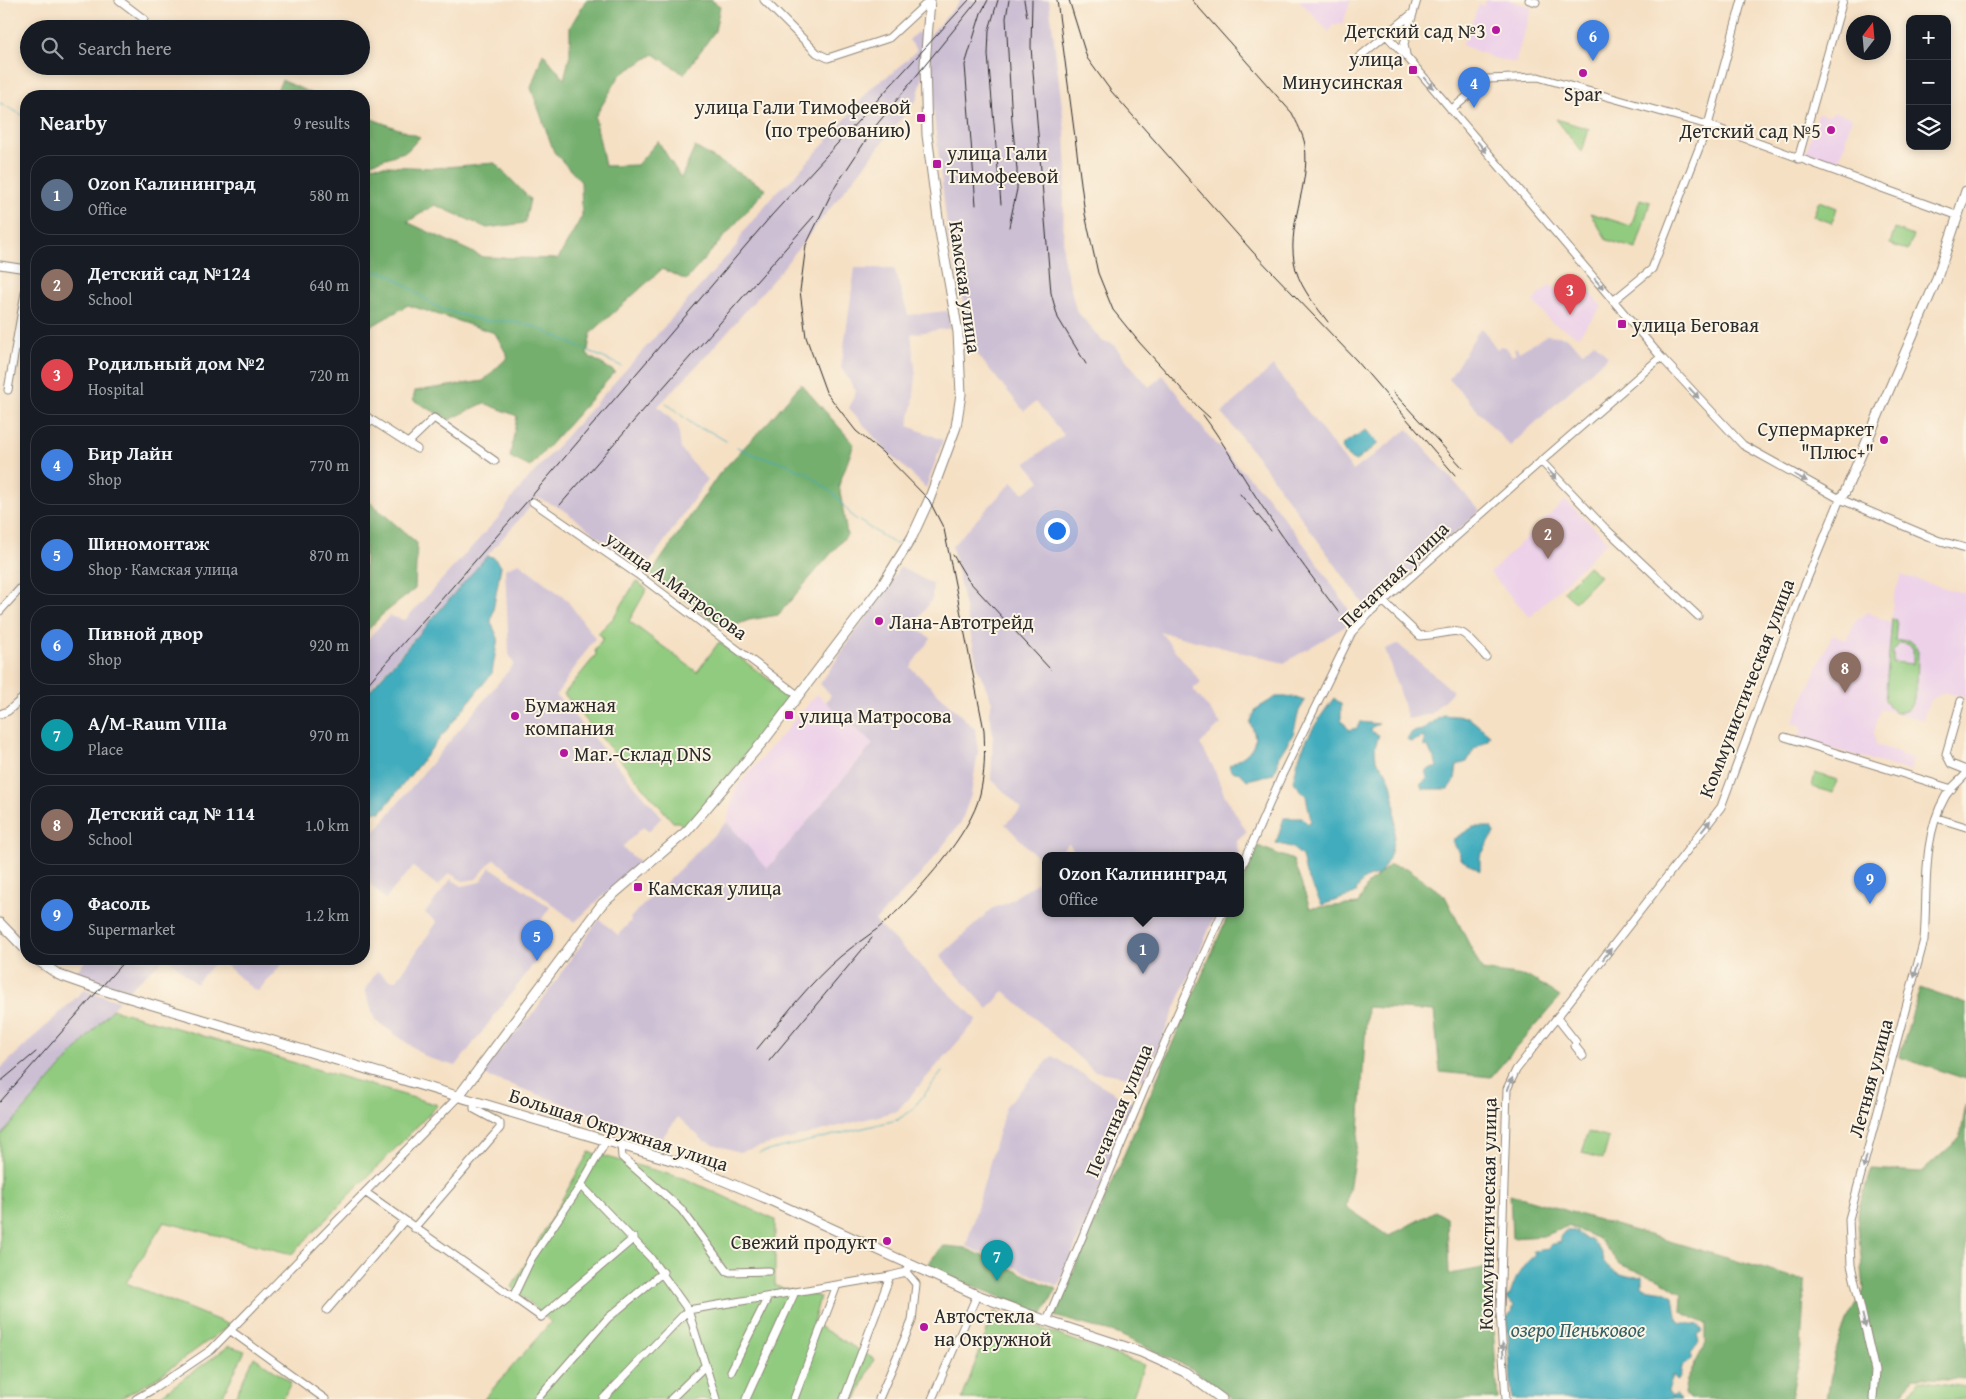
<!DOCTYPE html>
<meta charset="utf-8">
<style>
body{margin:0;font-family:"Gentium Book Plus",serif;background:#242831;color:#f1f3f6}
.controls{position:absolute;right:15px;top:15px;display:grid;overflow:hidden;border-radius:10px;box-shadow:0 2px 8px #0003}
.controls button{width:45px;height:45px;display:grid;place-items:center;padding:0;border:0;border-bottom:1px solid #363941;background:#171b24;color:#f1f3f6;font:25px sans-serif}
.compass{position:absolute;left:1846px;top:15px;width:45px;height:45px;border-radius:50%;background:#171b24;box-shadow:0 2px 8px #0003;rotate:16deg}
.you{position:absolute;left:1056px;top:530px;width:18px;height:18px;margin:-12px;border:4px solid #fff;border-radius:50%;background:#1a73e8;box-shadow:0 0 0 8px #1a73e833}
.badge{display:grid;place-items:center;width:32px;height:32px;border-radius:50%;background:#db2777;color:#fff;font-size:16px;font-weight:700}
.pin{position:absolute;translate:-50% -41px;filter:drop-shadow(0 1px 2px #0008)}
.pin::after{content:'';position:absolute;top:26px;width:18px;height:15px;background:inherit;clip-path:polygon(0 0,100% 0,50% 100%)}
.popup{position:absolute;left:1042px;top:852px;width:202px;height:65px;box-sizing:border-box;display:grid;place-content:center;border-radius:10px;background:#171b24;filter:drop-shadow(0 1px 4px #0005);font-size:16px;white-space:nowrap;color:#9ea1a6}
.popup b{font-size:19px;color:#f1f3f6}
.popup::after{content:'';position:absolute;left:50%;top:100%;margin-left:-10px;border:10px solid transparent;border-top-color:#171b24}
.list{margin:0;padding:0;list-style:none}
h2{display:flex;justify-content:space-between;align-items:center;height:65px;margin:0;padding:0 20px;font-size:21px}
h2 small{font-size:16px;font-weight:400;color:#9ea1a6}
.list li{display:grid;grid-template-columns:32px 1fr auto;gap:15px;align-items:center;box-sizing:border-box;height:80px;margin:0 10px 10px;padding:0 10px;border:1px solid #363941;border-radius:20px}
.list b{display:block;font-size:19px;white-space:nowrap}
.list p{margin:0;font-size:16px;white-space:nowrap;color:#9ea1a6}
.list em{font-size:16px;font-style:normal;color:#9ea1a6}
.icon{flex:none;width:28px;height:28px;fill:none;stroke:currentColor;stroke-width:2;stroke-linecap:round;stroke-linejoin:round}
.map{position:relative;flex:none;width:1966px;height:1399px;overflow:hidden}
.search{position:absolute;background:#171b24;box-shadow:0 2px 8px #0003;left:20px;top:20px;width:350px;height:55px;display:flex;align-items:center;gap:12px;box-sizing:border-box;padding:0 18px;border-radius:28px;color:#9ea1a6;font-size:19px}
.panel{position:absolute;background:#171b24;box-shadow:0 2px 8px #0003;left:20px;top:90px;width:350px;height:875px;border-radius:20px}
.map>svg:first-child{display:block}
.built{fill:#edd1e9}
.industrial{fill:#ccbfd4}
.green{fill:#91cb7f;stroke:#5e7b55;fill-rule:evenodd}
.forest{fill:#74af6e;stroke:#506d4c}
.water{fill:#3facbd;stroke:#356c74}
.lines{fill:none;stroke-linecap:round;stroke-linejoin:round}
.stream{stroke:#3facbd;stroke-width:1}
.minor-casing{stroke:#908678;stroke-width:9}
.major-casing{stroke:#908678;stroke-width:11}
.minor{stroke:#fff;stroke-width:7}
.major{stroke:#fff;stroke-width:9}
.rail{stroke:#2b2b2b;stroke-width:1}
.oneway{fill:#a0a0a0}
.poi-dot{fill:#b5179e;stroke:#fcf5e5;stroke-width:2}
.labels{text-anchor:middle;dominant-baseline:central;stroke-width:4;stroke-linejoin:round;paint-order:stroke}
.poi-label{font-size:20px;fill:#2b2b2b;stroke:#fcf5e5;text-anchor:start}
.street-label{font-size:20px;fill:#2b2b2b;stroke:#fcf5e5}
.water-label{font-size:21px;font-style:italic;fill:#335f65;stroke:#fcf5e5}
</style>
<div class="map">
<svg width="1966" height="1399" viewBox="0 0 1966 1399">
<rect width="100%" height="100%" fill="#fcf5e5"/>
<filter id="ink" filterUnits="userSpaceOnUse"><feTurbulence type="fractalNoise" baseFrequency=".02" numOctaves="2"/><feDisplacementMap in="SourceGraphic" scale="10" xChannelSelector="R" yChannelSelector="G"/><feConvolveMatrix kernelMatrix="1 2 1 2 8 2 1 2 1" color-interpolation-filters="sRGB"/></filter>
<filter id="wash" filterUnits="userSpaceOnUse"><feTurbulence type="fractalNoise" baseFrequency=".0096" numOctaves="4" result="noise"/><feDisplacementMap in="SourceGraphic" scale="20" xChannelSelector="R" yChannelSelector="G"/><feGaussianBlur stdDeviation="1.12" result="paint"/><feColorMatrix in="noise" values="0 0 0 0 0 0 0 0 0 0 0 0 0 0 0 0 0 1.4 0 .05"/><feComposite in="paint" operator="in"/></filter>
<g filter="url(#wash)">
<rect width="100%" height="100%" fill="#f5e0c4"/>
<path class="built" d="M1299 0H1351L1342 24 1338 22 1337 25H1333L1329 32Z
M1486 0H1510L1532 7 1515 63 1494 58 1462 45 1479 5 1484 6Z
M1834 112 1852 117 1845 140 1847 142 1836 164 1806 153 1818 114 1829 116Z
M1578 278 1602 307 1578 336 1551 322 1533 301 1550 285 1556 291Z
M1565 500 1608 541 1530 617 1490 573Z
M1901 575 1966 594V698L1945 692 1929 701 1923 720 1881 709 1874 732 1876 744 1913 759 1910 771 1799 739 1802 726 1792 723 1831 637 1835 635 1846 640 1854 623 1867 612 1891 623 1893 599Z
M817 694 873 744 766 870 727 822 735 789Z"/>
<path class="industrial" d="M961 0H1049L1065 131 1067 173 1064 189 1063 257 1076 310 1103 342 1112 343 1149 387 1163 375 1207 434 1267 496 1309 551 1356 620 1284 663 1160 632 1201 682 1193 689 1221 724 1200 744 1212 764 1224 794 1247 832 1237 841 1239 855H1077L1069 844 1055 855H1046L1045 865 1005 824 1022 809 991 779 993 735 989 711 992 702 978 669 952 546 1012 482 1024 493 1040 481 1026 463 1064 435 1036 402 1024 411 971 347 966 311 949 243 928 67 929 36Z
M917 32 924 38 922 80 917 99 778 274 706 356 658 406 678 426 681 449 707 480 643 572 564 510 538 498 364 695V643L389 616 405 620 500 516 514 495 737 245 743 232 779 189 788 183 834 133 872 87 896 70 917 50 909 40Z
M855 268H894L908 315 947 311 951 328 911 334 916 375 913 405 908 426 943 440 926 488 883 447 849 408 856 391 841 368Z
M1481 327 1497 349 1500 346 1506 347 1512 356 1516 353 1514 350 1516 348 1519 352 1547 335 1566 337 1583 352 1594 342 1608 356 1510 446 1449 379Z
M1273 366 1353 471 1408 429 1480 511 1368 610 1261 462 1222 413Z
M519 563 566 599 595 638 556 695 662 817 649 831 643 827 622 847 639 862 575 922 494 859 476 879 463 881 449 873 438 886 413 867 385 899 364 879V844L514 664 509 654 505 569Z
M900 567 933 584 932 599 913 627 931 638 910 667 975 729 978 752 971 795 961 822 922 873 875 921 977 1020 897 1111 739 1152 704 1141 678 1117 661 1139 484 1075 487 1066 534 1012 599 919 618 935 631 921 630 918 727 822 767 869 873 744 826 702 831 695 820 684Z
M1398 644 1453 691 1431 714 1408 719 1385 649Z
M490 867 550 907 536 928 552 940 456 1066 428 1058 375 1020 365 990 377 971 389 980H397L437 922 425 913 451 879 462 886 481 882Z
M1045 877 1046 913H1216L1144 1080 1094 1071 1004 991 988 1009 940 956 993 908 1005 904Z
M87 959H164L125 993 72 976Z
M169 959H217L196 984Z
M219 959H287L258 991 254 990Z
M84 990 119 1001 0 1137V1069Z
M1052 1056 1137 1106 1058 1286 966 1246 1006 1106Z"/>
<path class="green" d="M1556 119 1589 129 1582 152Z
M1640 199 1650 202 1636 249 1607 240 1590 213 1631 226Z
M1819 201 1837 208 1832 223 1813 216Z
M1895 229 1913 236 1908 251 1890 244Z
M1588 566 1600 576 1575 602 1563 591Z
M636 581 647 589 629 621 697 672 719 642 792 697 685 829 679 822H673L564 694 596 655 595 650 603 638 598 633 615 616Z
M1892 619 1897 620 1895 641 1909 640 1916 646 1918 652C1917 669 1921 721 1893 711L1885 700ZM1900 643 1907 644 1913 648V664L1893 662V651Z
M1815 773 1837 780 1833 793 1812 787Z
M112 1009 438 1105 292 1254 164 1222 126 1283 230 1325 154 1380 119 1399H0V1137Z
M1588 1132 1609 1138 1603 1159 1582 1153Z
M589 1152 686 1179 775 1220V1286L820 1297 813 1323 874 1359 856 1399H484L551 1322 512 1287Z
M994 1312 1144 1365 1132 1399H962Z
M229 1346 245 1351 221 1399 157 1398Z
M254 1357 291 1382 283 1399H234Z
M1918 1380 1966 1387V1399H1906Z"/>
<path class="forest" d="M586 0H711L720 6 715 31 684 74 654 54 620 75 595 117 605 166 637 165 658 141 681 178 695 147 766 189 686 280 662 269 591 333 587 355 615 372 530 467 510 457 517 416 484 403 449 420 413 400 415 391 483 381 508 357 495 333 408 305 372 326 364 323V116L420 137 407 151 365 165 434 168 495 163 530 199 525 223 487 228 435 205 407 222 483 257 558 259 582 216 581 182 554 152 531 88 543 53 564 79 570 55V27Z
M282 80 317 96H274Z
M801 384 854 444 839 485 847 535 778 615 749 620 726 629 650 575 719 474 770 420Z
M365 498 417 543 415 589 382 615 364 634Z
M1258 846 1293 860 1310 908 1358 904 1368 884 1390 865 1407 868 1445 896 1482 970 1530 977 1560 997 1491 1077 1440 1072 1434 1011 1367 1007 1359 1132 1346 1207 1389 1236 1435 1211 1447 1218 1449 1274 1489 1267 1498 1399H1233L1192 1369 1118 1334 1054 1316 1229 913H1240L1241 886Z
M1920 988 1966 1004V1079L1899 1057Z
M1966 1105V1380L1912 1377 1899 1399H1827L1834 1355 1846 1321 1864 1290 1857 1214 1871 1169 1922 1172 1960 1138Z
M1510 1194 1805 1281 1801 1347 1791 1399H1689L1684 1393 1687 1379 1706 1343V1324L1681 1312 1682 1294 1661 1280 1619 1264 1599 1239 1568 1226 1543 1236 1512 1238Z
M945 1246 965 1248 1056 1289 1043 1314 926 1267 940 1248Z"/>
<path class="water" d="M1366 430 1379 443 1356 461 1348 457 1342 448 1343 444Z
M487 556 493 557 501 566 491 622 498 638 492 673 381 812 364 811V697Z
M1276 697H1293L1305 701 1299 711 1293 734 1278 758V764L1273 774 1247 780 1240 773 1231 771 1229 766C1247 754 1263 747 1250 723L1256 709Z
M1334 698 1341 704V719L1349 730 1357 728 1360 722 1379 724 1372 727 1371 731 1379 735 1375 747 1376 761C1400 775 1398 835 1389 858 1386 864 1382 870 1379 875 1365 877 1361 881 1355 894L1322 905 1306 874 1302 856 1291 847 1276 843 1284 818H1302L1308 824 1311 820 1306 796 1294 782C1296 751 1316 722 1334 698Z
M1443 715 1468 717 1490 735 1487 741 1474 749 1467 762 1457 765 1455 779 1448 789H1423L1420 785 1428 778 1426 771 1431 768H1437L1435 759 1431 754 1428 746 1424 747V737L1410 742 1407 740 1412 732 1422 730Z
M1473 827H1491L1494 833 1480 857V871L1460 859V855L1452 840Z
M1565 1231H1575L1587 1240 1591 1239 1602 1253C1600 1269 1629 1280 1642 1276V1286C1652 1292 1663 1287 1673 1296L1676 1317 1679 1322 1699 1325 1703 1332 1697 1334 1699 1342 1690 1353 1692 1360 1682 1367 1680 1377 1677 1381 1673 1375 1668 1392 1672 1397 1675 1394 1681 1399H1512L1507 1317 1512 1312 1514 1305 1505 1298 1510 1295C1515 1279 1521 1266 1535 1255L1533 1251 1549 1249 1550 1245 1561 1242 1560 1237Z"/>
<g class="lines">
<path class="stream" d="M0 103 26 117
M364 268 391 275 440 309 484 321H511L536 327 621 366
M666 403 696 427 709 431 726 441
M737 447 757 456 788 464 796 470 805 471 835 495 853 517 895 544 900 543
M759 1153 897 1120 911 1111 942 1072"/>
</g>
</g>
<g filter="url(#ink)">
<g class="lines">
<defs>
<path id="minor" d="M119 0 144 19
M764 0 817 53 828 58 889 38 930 0
M1529 0 1536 2
M1386 35 1406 56 1661 357 1743 445 1840 499 1937 540 1966 548
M1406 55 1404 44 1417 0
M1359 57 1413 13
M1451 110 1488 79 1538 77 1708 125 1956 215
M1798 159 1843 0
M0 265 26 269
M1613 301 1652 269 1708 125 1742 0
M8 390 26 287
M364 415 417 449
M364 428 372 420
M408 443 434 418 495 461
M1541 461 1604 527 1698 616
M533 502 637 574 799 696
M1384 602 1420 636C1462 634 1454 619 1486 657
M0 611 26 582
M1961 701 1946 754 1951 764 1966 770
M0 714 8 711 26 695
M1785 737 1952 789
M1937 818 1966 827
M1240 871 1282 775 1352 632 1368 615 1522 478 1661 357
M1557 1018 1576 1042 1575 1046 1583 1056
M621 1145 622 1157 681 1209 727 1271 730 1272 769 1271
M581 1185 606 1141
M365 1192 541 1317 634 1238
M414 1228 500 1128V1123L474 1109V1101
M513 1297 531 1259 581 1185 650 1257 688 1310 716 1399
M327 1310 404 1221
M1047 1321 1149 1078 1222 913
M231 1331 325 1399
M731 1371 768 1297
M136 1399 155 1388 211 1350 458 1097
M537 1399 608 1318 663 1272
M603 1399 688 1310 890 1276 906 1272 909 1265
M671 1399 705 1366
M746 1399 795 1292
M794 1399 837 1285
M844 1399 890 1276
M879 1399 912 1321 916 1284 906 1272
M932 1399 977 1295
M1506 1399 1500 1312 1507 1089 1516 1070 1721 807 1796 606 1840 499
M1873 1399 1875 1371 1851 1265 1849 1219 1924 940C1928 893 1921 839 1945 797 1950 788 1960 781 1966 774"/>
<path id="major" d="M1840 499 1845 492 1936 281 1966 191
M0 923 26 950
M36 959 59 975 96 988 681 1163 763 1197 977 1295 1047 1321 1141 1352 1185 1372 1222 1399
M458 1097 602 904 687 831 766 738 881 587 912 537 929 500 956 427 961 394 958 332 939 226 927 135 925 65 930 0"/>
</defs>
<use href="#minor" class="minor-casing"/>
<use href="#major" class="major-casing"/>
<use href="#minor" class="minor"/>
<use href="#major" class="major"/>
<path class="rail" d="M998 0 989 30 988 55 1001 204
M1024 0 1027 17
M1032 0 1031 47 1051 293 1058 318 1086 364
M1057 0 1085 214 1098 273 1113 310 1139 342 1198 407 1210 418
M1069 0 1087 58 1111 91 1252 251 1357 361 1455 475
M1192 0 1292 113C1297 123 1303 134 1305 145 1311 187 1284 227 1296 270 1302 290 1316 306 1328 322
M976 205 965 65 981 13 988 0
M1009 227 1017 189V169L1012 121 1006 18 1009 0
M1393 392 1463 468
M1203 415C1221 439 1235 464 1251 489 1278 532 1309 573 1339 613
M1240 494 1271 531
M560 505 814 216
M953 555 968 580 1050 669
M364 688 530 498 771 216 969 0
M757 1049C784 1017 809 983 841 956 856 943 874 933 889 919 918 891 971 834 980 794 985 773 985 752 984 730L944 529 929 500 882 452 856 431 826 392 806 337 800 291 806 245 833 190 874 128 978 0
M769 1061 872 938
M0 1082 36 1052
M0 1102 126 959"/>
</g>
<defs><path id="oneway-solid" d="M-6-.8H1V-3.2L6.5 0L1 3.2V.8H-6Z" transform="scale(1.25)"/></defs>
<g class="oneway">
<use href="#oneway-solid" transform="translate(1429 83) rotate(51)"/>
<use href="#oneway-solid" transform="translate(1482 147) rotate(50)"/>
<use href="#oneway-solid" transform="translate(1599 284) rotate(50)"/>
<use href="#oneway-solid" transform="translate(1694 393) rotate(47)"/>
<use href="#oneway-solid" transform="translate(1552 474) rotate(47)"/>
<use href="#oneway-solid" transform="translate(1801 478) rotate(28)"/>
<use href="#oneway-solid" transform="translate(1706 826) rotate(-52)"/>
<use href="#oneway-solid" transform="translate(1607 954) rotate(-53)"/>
<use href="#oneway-solid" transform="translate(1916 971) rotate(105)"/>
<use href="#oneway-solid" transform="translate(1510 1084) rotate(-69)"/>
<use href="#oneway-solid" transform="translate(1865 1162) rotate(105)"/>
<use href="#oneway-solid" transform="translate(1864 1321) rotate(77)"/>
<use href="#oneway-solid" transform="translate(1503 1350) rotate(-94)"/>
</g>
</g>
<g class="poi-dot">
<circle cx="1496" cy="30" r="5"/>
<rect x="1408" y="65" width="10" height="10" rx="2.5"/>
<circle cx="1583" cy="73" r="5"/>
<rect x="916" y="113" width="10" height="10" rx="2.5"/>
<circle cx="1831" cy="130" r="5"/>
<rect x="932" y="159" width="10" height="10" rx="2.5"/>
<rect x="1617" y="319" width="10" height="10" rx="2.5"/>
<circle cx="1884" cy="440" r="5"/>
<circle cx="879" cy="621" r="5"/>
<rect x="784" y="710" width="10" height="10" rx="2.5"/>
<circle cx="515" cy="716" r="5"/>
<circle cx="564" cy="753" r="5"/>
<rect x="633" y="882" width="10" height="10" rx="2.5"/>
<circle cx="887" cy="1241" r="5"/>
<circle cx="924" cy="1327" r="5"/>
</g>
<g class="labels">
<g class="poi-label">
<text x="1486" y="30" text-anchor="end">Детский сад №3</text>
<text x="1403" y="58" text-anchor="end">улица<tspan x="1403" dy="23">Минусинская</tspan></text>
<text x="1583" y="93" text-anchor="middle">Spar</text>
<text x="911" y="106" text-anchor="end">улица Гали Тимофеевой<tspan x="911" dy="23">(по требованию)</tspan></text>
<text x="1821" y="130" text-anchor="end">Детский сад №5</text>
<text x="947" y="152">улица Гали<tspan x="947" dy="23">Тимофеевой</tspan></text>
<text x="1632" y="324">улица Беговая</text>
<text x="1874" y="428" text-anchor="end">Супермаркет<tspan x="1874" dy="23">"Плюс+"</tspan></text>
<text x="889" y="621">Лана-Автотрейд</text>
<text x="525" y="704">Бумажная<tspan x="525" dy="23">компания</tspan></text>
<text x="799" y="715">улица Матросова</text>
<text x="574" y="753">Маг.-Склад DNS</text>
<text x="648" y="887">Камская улица</text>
<text x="877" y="1241" text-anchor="end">Свежий продукт</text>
<text x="934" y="1315">Автостекла<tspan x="934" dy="23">на Окружной</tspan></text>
</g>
<g class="street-label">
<text transform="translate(966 287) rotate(82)">Камская улица</text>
<text transform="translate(1394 574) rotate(-44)">Печатная улица</text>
<text transform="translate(677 585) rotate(36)">улица А.Матросова</text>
<text transform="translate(1746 688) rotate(-69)">Коммунистическая улица</text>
<text transform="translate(1870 1078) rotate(-75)">Летняя улица</text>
<text transform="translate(1118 1110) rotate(-67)">Печатная улица</text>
<text transform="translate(619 1129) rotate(18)">Большая Окружная улица</text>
<text transform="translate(1487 1214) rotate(-89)">Коммунистическая улица</text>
</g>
<g class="water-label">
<text x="1578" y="1329">озеро Пеньковое</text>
</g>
</g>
</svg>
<div class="controls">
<button>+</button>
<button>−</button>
<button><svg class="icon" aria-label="layers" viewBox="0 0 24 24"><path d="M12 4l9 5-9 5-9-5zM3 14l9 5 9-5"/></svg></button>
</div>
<svg class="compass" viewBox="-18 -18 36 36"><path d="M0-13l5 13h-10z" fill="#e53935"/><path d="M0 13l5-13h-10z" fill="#9ea1a6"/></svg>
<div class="you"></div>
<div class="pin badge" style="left:1143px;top:974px;background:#5c6f8a">1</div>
<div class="popup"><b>Ozon Калининград</b>Office</div>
<div class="pin badge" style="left:1548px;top:559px;background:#8d6e63">2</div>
<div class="pin badge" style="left:1570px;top:315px;background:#e0444e">3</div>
<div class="pin badge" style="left:1474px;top:108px;background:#3f7fe0">4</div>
<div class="pin badge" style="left:537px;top:961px;background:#3f7fe0">5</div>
<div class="pin badge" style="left:1593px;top:61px;background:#3f7fe0">6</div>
<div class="pin badge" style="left:997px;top:1281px;background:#0f9aa8">7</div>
<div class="pin badge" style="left:1845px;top:693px;background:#8d6e63">8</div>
<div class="pin badge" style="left:1870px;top:904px;background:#3f7fe0">9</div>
<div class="search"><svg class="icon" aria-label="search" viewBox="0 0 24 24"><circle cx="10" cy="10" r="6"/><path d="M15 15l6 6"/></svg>Search here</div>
<section class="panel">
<h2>Nearby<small>9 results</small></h2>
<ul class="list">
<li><span class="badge" style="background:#5c6f8a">1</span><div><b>Ozon Калининград</b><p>Office</p></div><em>580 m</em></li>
<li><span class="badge" style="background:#8d6e63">2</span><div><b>Детский сад №124</b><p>School</p></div><em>640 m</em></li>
<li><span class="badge" style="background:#e0444e">3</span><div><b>Родильный дом №2</b><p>Hospital</p></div><em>720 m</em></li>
<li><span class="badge" style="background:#3f7fe0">4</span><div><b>Бир Лайн</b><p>Shop</p></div><em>770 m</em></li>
<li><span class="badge" style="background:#3f7fe0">5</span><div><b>Шиномонтаж</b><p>Shop · Камская улица</p></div><em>870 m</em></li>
<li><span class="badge" style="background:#3f7fe0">6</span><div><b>Пивной двор</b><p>Shop</p></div><em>920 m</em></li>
<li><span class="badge" style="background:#0f9aa8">7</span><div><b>A/M-Raum VIIIa</b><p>Place</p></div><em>970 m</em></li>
<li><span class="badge" style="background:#8d6e63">8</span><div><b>Детский сад № 114</b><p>School</p></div><em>1.0 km</em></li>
<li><span class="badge" style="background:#3f7fe0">9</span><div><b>Фасоль</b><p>Supermarket</p></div><em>1.2 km</em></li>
</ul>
</section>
</div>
